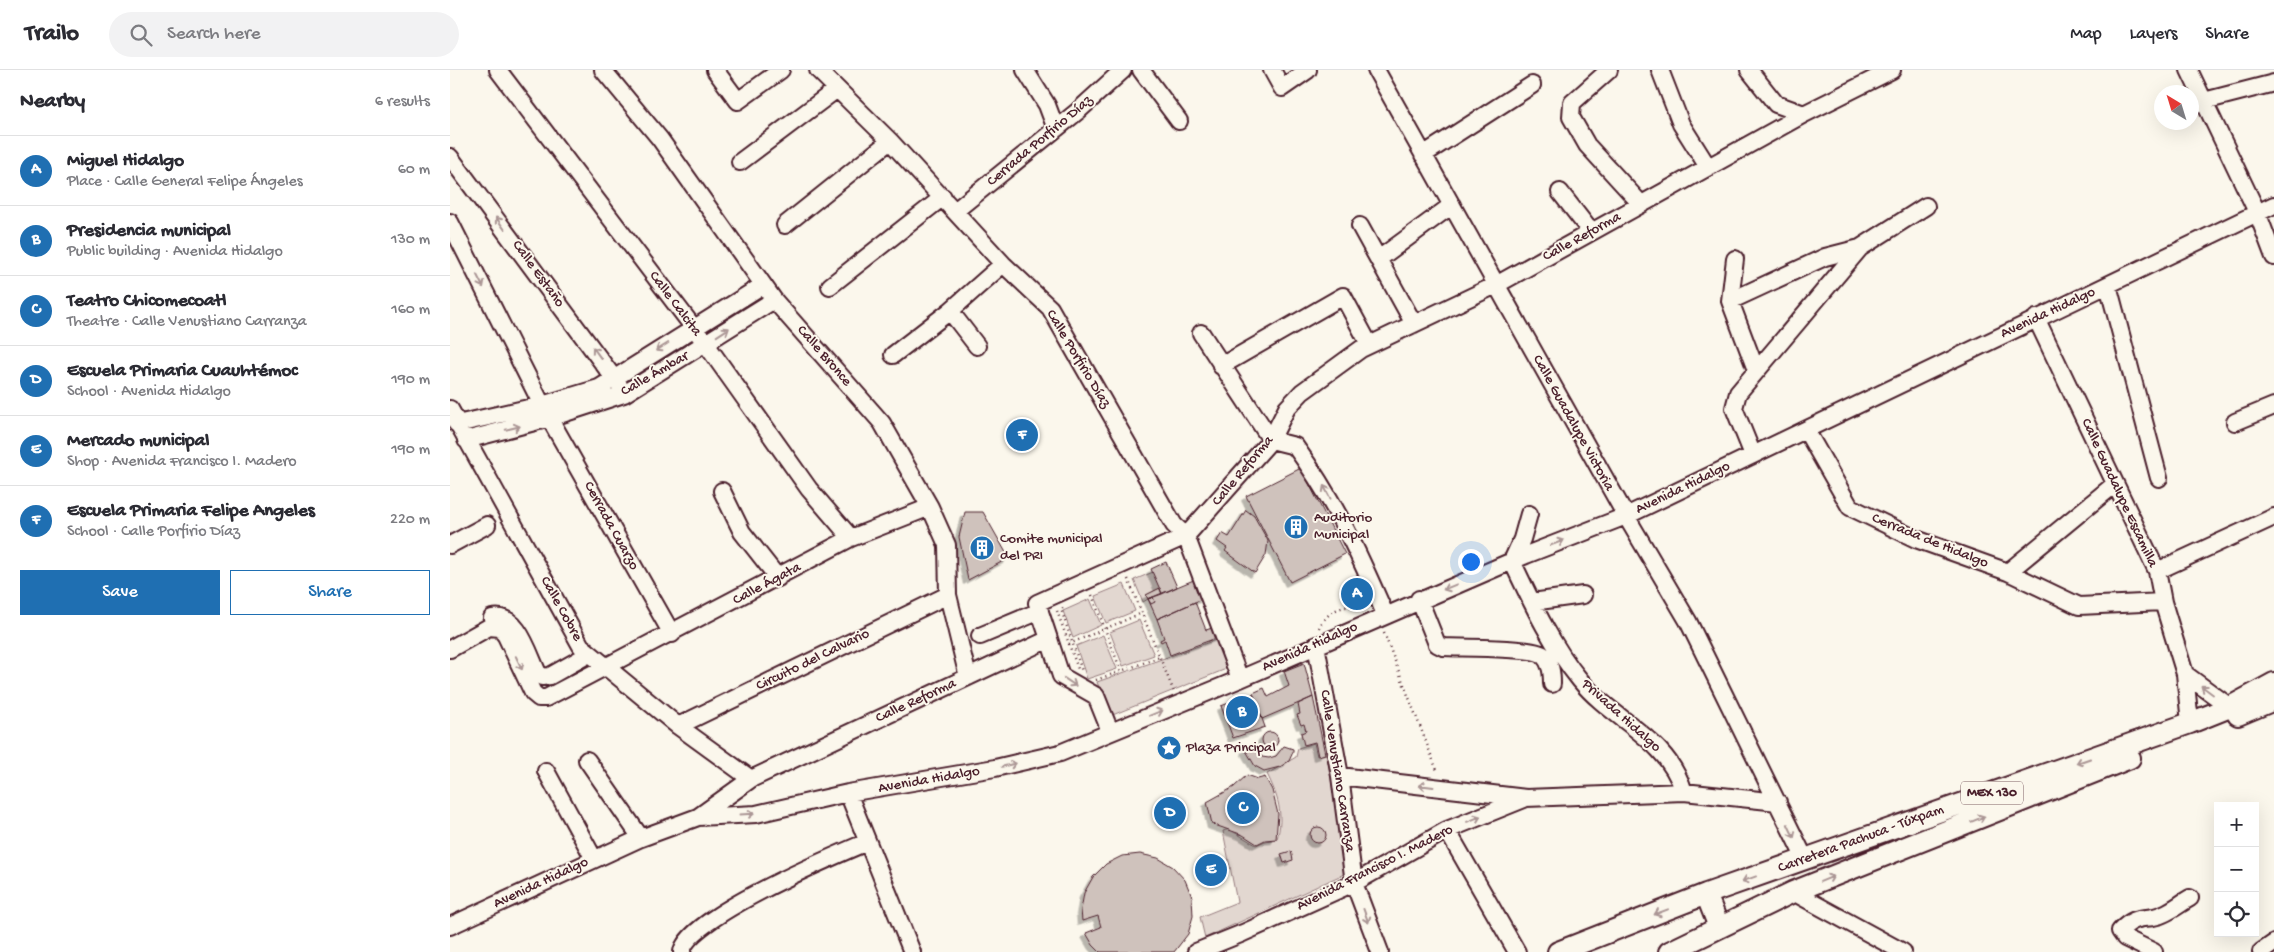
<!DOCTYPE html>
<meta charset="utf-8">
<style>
body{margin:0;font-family:"Gochi Hand",sans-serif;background:#f2f2f3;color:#2b2b33}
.controls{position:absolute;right:15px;bottom:15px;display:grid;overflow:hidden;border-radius:0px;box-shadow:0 5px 20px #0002}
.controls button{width:45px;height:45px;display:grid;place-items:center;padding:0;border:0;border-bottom:1px solid #e1e1e2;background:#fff;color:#2b2b33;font:25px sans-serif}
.compass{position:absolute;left:1704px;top:15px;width:45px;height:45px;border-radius:50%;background:#fff;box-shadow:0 5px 20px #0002;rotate:322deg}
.you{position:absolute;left:1020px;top:491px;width:18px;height:18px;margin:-12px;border:4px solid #fff;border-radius:50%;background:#1a73e8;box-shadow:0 0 0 8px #1a73e833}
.badge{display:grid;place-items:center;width:32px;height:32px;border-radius:50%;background:#1f6fb2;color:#fff;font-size:16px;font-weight:700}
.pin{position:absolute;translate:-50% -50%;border:2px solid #fff;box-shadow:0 1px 5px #0006}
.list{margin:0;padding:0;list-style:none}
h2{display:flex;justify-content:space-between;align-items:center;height:65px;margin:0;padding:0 20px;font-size:21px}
h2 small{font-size:16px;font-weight:400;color:#7c7c81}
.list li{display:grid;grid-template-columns:32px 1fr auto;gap:15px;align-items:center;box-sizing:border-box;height:70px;padding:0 20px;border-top:1px solid #e1e1e2}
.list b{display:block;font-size:19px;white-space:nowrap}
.list p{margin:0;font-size:16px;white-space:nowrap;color:#7c7c81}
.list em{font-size:16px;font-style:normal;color:#7c7c81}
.actions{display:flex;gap:10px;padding:15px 20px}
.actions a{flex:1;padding:11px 0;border:1px solid #1f6fb2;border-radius:0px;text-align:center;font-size:18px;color:#1f6fb2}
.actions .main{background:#1f6fb2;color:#fff}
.icon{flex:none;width:28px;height:28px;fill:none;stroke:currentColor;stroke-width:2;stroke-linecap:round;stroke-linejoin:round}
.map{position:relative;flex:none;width:1824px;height:882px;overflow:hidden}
header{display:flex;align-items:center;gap:30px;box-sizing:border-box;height:70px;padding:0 25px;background:#fff;border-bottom:1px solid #e1e1e2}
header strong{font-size:24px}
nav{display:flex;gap:28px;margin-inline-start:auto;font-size:18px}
.search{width:350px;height:45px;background:#f2f2f3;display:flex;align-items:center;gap:12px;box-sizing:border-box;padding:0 18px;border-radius:28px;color:#7c7c81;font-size:19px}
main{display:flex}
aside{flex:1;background:#fff}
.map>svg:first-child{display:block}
.green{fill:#e2d7d0;stroke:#967b7e}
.building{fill:#cfc2bc;stroke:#4a1f2b;filter:url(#shadow)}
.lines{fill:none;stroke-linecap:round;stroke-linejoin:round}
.minor-casing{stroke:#4a1f2b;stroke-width:20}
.major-casing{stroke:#4a1f2b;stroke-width:24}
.path{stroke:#4a1f2b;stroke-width:2.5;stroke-dasharray:1 4;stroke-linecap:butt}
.minor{stroke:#fbf7ec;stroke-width:16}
.major{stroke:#fbf7ec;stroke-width:20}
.oneway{stroke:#ab9695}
.labels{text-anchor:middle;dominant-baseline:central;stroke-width:4;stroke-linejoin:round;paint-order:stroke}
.shield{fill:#fbf7ec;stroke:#7f6065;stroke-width:1}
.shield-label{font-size:14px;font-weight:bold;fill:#4a1f2b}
.street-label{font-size:15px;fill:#4a1f2b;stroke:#fbf7ec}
.poi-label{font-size:15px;fill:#4a1f2b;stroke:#fbf7ec;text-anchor:start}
</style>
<header>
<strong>Trailo</strong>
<div class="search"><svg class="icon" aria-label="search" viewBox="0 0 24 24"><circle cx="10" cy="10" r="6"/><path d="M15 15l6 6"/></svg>Search here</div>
<nav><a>Map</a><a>Layers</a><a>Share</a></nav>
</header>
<main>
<aside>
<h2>Nearby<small>6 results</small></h2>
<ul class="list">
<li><span class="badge">A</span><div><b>Miguel Hidalgo</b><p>Place · Calle General Felipe Ángeles</p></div><em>60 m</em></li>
<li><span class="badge">B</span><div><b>Presidencia municipal</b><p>Public building · Avenida Hidalgo</p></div><em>130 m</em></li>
<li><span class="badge">C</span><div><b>Teatro Chicomecoatl</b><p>Theatre · Calle Venustiano Carranza</p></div><em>160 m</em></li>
<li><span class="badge">D</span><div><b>Escuela Primaria Cuauhtémoc</b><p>School · Avenida Hidalgo</p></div><em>190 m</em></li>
<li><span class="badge">E</span><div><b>Mercado municipal</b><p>Shop · Avenida Francisco I. Madero</p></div><em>190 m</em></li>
<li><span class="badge">F</span><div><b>Escuela Primaria Felipe Angeles</b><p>School · Calle Porfirio Díaz</p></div><em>220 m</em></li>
</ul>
<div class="actions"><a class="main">Save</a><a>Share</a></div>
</aside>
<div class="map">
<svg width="1824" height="882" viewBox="0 0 1824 882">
<defs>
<filter id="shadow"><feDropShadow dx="-4.5" dy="4.5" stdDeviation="0" flood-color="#0004"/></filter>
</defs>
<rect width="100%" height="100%" fill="#fbf7ec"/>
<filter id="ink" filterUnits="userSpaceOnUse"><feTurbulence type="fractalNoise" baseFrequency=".02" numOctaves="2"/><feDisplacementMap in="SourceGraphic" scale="10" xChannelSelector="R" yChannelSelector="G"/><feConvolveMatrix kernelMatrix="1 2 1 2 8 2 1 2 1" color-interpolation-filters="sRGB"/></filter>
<g filter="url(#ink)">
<path class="green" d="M703 502 710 518 696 525 698 529 693 532 684 510Z
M674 514 685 541 656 553 645 526Z
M640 529 651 555 623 568 613 541Z
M689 550 704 585 673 596 660 562Z
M653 565 667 599 637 609 626 576Z
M771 568 781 597 660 646 647 612Z
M864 673 867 686 877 684 896 803 755 868 750 847 787 832 773 761 779 759 806 775 815 771 827 769C834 745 828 726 817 704L846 687 848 678Z"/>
<path class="building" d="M851 398 895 484 840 512 796 426Z
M796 440 804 446 818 471 816 485 805 503 775 481 777 478 767 471 772 463 779 467Z
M515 442H533L559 488 518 510 509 467Z
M716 492 727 517 712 524 701 499Z
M746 509 754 528 707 549 698 529Z
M710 518 712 524 698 529 696 525Z
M703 527 705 532 701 534 698 529Z
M745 532 756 560 765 557 769 567 720 585 715 570 711 572 710 570 714 568 707 549Z
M854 593 863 627 812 649 803 623 814 618 818 627 839 616 834 601Z
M803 624 815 657 783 668 771 636Z
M863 627 875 684 868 686 865 672 854 675 851 663 856 661 854 654 851 655 847 645 850 644 848 634Z
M812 670a8 8 0 1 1 16 0a8 8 0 1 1-16 0Z
M805 675 812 687 819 688 826 686 834 676 843 679V682L839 691 830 697 814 701 805 696 795 679Z
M797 705 808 709 815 707 822 720 828 744 826 769 815 770 807 774 793 765 762 754 757 732 784 717Z
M860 765a8 8 0 1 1 16 0a8 8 0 1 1-16 0Z
M841 781 843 790 834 793 831 784Z
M690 784 708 788 723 797 735 810 742 827 743 846 738 864 724 882H650L643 875 636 863 651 857 648 846 632 851 631 840 634 823 643 807 656 794 672 786Z"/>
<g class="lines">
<defs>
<path id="minor" d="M48 0 256 274 359 419 401 468
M153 0 210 69 324 230 432 353 480 437 497 475 498 525 518 607
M265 0 288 31 331 0
M368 0 440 71 553 194 600 238 724 455 736 466 790 609
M575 0 597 35 606 59
M691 0 729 51
M822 0 832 18 858 0
M926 0 1176 446 1238 551 1355 789
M1159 0 1122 33 1121 47 1137 75 1191 134
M1210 0 1231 54 1258 97
M1299 0 1326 34 1354 44
M1739 0 1807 142 1824 187
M1754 31 1824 13
M973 85 1082 15
M0 87 169 315
M290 92 387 19
M1110 122 1141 162
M505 141 628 41 673 0
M0 152 92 335 222 564
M335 155 440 71
M910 156 964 254
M930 188 1002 135
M1285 189 1280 231 1306 300
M1658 215 1709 408
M380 216 493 127
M1280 231 1375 187 1410 178 1476 136
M500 241 527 276
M1586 248 1707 501 1713 532 1735 604 1740 653
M751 263 821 370 845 376C885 431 908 482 935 544
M443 285 500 241 553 194
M771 296 893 226 919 274
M0 339 131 576 228 656 301 709
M1785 352 1824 336
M7 354 92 335 149 318 313 215
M1356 360 1400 437 1466 469 1558 502 1629 536 1713 532
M16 370 100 348 174 324 324 230
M1303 385 1284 338 1288 323 1410 178
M272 421 292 462 328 508
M0 475 37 455
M1062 491C1081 531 1101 575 1130 610 1163 651 1217 667 1234 722
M1062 491 1072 469 1079 444
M1707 501 1824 447
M1558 502 1665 414
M969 529 987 574 993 577C1011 578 1083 577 1093 585 1101 593 1102 603 1102 614
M1082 532 1133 525
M42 548C68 542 79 585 88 603L92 607 100 606 139 584
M530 566 590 541
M599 569 611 606 646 626 660 661
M866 575 890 706 904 813 930 882
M0 579 39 557 50 558 56 566 83 623 89 628H96L401 468 480 437
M1735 604 1780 637
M228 656 498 525
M137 690 191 768
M96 701 144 789
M890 706 1076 728 1234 722 1328 732
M398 723 462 882
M248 747 301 709 599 569 587 533 736 466 821 370 837 338 852 322 911 279 1046 215 1354 44 1442 0
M997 760 1067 882
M1343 822 1453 882
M0 856 191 768 248 747 306 744 398 723 545 698 610 683 790 609 1076 485 1176 446 1824 135
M232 882C236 848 384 786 417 772
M746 882 793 863 904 813 997 760 1074 729
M1704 882 1675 868 1670 861C1688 842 1696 852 1713 844 1723 840 1731 833 1740 828
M1811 882 1824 873"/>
<path id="major" d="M1788 645 1824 630
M1256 824 1269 857
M1108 882 1256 824 1740 653 1780 637 1824 613
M1219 882 1343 822 1680 688"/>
</defs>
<use href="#minor" class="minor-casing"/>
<use href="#major" class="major-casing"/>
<path class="path" d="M678 509 724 622
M642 525 671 601
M613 538 611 539 632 601
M607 541 628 599
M869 558C878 540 894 533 914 538
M934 563 988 703
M619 574 692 543
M646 610 710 587"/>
<use href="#minor" class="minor"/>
<use href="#major" class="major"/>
</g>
<defs><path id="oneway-shaft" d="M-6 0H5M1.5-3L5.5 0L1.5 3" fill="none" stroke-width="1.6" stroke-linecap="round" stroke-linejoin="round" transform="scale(1.25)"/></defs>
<g class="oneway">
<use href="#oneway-shaft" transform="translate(50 153) rotate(-126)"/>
<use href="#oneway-shaft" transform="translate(30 211) rotate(63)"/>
<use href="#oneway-shaft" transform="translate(273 262) rotate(-33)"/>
<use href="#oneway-shaft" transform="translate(212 277) rotate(148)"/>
<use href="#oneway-shaft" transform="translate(147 283) rotate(-126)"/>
<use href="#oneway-shaft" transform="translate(63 358) rotate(-14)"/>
<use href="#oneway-shaft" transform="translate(877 422) rotate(-118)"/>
<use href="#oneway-shaft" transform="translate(1107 473) rotate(-21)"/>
<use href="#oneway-shaft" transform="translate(1000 517) rotate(158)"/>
<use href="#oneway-shaft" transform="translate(69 593) rotate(65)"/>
<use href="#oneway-shaft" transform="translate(620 612) rotate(34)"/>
<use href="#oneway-shaft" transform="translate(1757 620) rotate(-143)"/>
<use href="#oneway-shaft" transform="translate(706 643) rotate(-22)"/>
<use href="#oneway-shaft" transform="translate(1633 691) rotate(161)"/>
<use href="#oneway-shaft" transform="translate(559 695) rotate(-13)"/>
<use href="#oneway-shaft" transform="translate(976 716) rotate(-173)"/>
<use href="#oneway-shaft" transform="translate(297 744) rotate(-3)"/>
<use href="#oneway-shaft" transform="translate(1024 749) rotate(-22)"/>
<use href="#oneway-shaft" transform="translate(1528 749) rotate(-22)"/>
<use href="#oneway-shaft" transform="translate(1341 761) rotate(65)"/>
<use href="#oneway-shaft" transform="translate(1299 809) rotate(160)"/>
<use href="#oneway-shaft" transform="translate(1377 809) rotate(-22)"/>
<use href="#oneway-shaft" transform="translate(1211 842) rotate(159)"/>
<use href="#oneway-shaft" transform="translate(916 846) rotate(70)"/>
</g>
</g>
<defs>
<symbol id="building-disc" viewBox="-11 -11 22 22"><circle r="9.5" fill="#1f6fb2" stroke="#fbf7ec"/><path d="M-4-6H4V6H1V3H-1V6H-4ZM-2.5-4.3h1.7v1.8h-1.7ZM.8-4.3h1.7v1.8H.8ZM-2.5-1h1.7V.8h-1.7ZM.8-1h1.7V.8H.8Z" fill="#fff"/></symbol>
<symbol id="sight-disc" viewBox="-11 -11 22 22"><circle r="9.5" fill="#1f6fb2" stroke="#fbf7ec"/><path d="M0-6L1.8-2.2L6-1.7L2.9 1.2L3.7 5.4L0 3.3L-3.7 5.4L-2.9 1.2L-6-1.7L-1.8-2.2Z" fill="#fff"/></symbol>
</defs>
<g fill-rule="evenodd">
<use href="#building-disc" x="832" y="443" width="28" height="28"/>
<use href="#building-disc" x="518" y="464" width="28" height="28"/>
<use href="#sight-disc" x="705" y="664" width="28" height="28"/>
</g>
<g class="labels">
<rect class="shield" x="1511" y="711.5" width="62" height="23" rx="4"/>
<g class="shield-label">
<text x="1542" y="723">MEX 130</text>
</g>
<g class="street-label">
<text transform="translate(590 71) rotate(-40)">Cerrada Porfirio Díaz</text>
<text transform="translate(1132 167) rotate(-29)">Calle Reforma</text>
<text transform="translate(88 204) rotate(54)">Calle Estaño</text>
<text transform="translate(225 234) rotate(53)">Calle Calcita</text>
<text transform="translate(1598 243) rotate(-25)">Avenida Hidalgo</text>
<text transform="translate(374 286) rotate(49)">Calle Bronce</text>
<text transform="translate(628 289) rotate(59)">Calle Porfirio Díaz</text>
<text transform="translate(205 304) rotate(-30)">Calle Ámbar</text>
<text transform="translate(1123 353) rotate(61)">Calle Guadalupe Victoria</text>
<text transform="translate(793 401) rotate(-50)">Calle Reforma</text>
<text transform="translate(1233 418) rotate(-26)">Avenida Hidalgo</text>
<text transform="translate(1669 423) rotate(65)">Calle Guadalupe Escamilla</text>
<text transform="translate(161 456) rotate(61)">Cerrada Cuarzo</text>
<text transform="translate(1480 471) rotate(22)">Cerrada de Hidalgo</text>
<text transform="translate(317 514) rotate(-28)">Calle Ágata</text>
<text transform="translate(111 539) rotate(61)">Calle Cobre</text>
<text transform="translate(860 577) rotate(-24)">Avenida Hidalgo</text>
<text transform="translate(363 590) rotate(-26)">Circuito del Calvario</text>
<text transform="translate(466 631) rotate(-25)">Calle Reforma</text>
<text transform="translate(1171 646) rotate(42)">Privada Hidalgo</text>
<text transform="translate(887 701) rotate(81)">Calle Venustiano Carranza</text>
<text transform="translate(479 710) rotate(-10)">Avenida Hidalgo</text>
<text transform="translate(1411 769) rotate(-20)">Carretera Pachuca - Túxpam</text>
<text transform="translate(925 798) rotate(-27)">Avenida Francisco I. Madero</text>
<text transform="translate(91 813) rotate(-25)">Avenida Hidalgo</text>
</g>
<g class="poi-label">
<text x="864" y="448">Auditorio<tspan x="864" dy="17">Municipal</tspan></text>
<text x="550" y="469">Comite municipal<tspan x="550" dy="17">del PRI</tspan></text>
<text x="736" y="678">Plaza Principal</text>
</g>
</g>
</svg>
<div class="controls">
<button>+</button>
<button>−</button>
<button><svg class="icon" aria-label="locate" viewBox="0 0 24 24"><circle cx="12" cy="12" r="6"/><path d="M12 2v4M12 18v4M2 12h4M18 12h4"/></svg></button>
</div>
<svg class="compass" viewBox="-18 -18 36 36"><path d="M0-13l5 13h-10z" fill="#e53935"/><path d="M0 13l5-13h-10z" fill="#7c7c81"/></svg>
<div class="you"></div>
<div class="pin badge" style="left:907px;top:524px">A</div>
<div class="pin badge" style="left:792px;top:642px">B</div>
<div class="pin badge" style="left:793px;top:738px">C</div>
<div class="pin badge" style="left:720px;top:743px">D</div>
<div class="pin badge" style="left:761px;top:800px">E</div>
<div class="pin badge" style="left:572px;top:365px">F</div>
</div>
</main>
